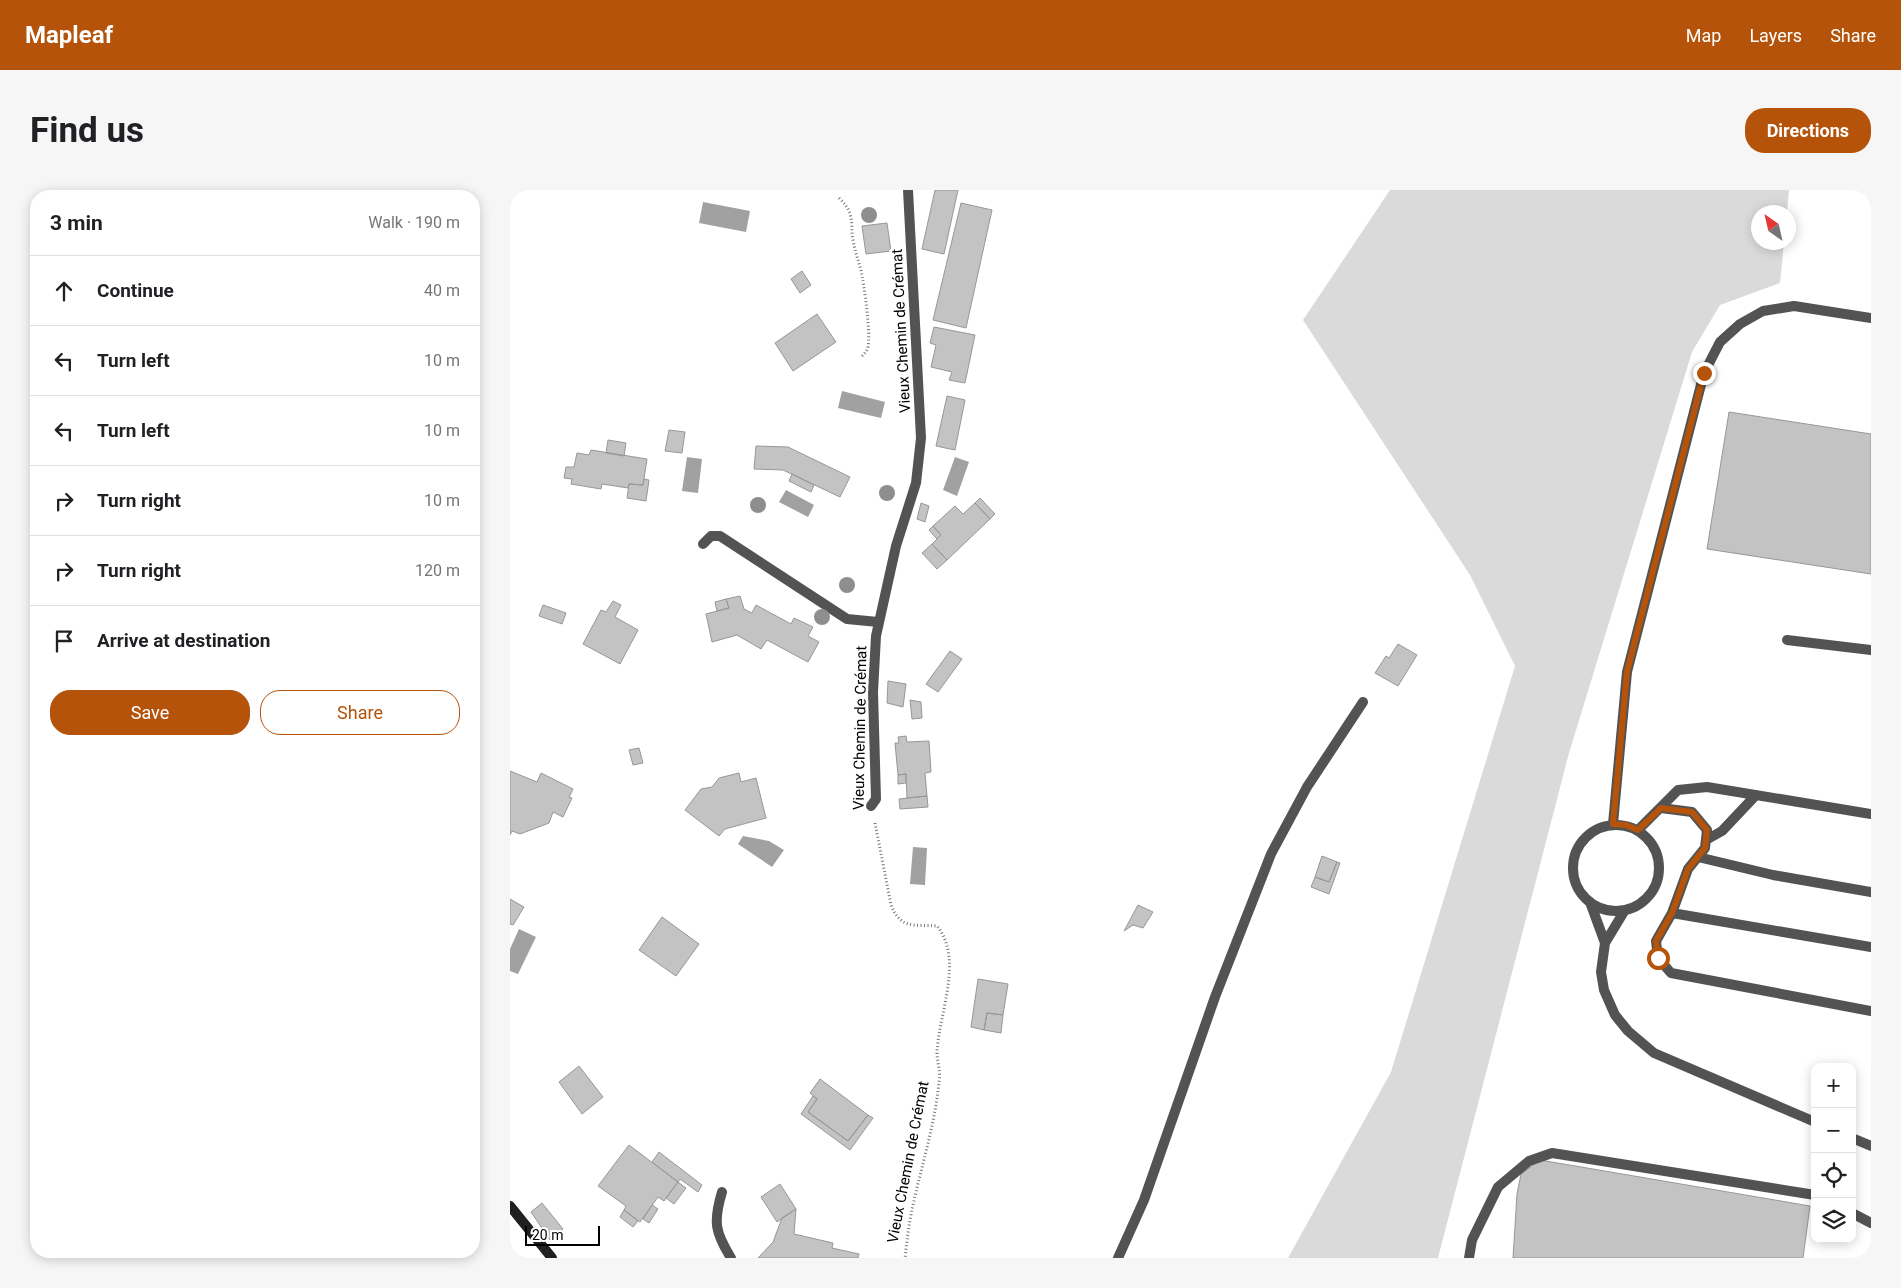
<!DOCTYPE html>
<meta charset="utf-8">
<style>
body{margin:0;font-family:Roboto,sans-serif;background:#f6f6f6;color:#202124}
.controls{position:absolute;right:15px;bottom:15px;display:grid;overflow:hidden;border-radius:10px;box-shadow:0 2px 12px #0003}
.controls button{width:45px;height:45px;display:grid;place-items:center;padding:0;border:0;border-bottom:1px solid #e0e0e0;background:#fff;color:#202124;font:25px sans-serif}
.compass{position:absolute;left:1241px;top:15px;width:45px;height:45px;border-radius:50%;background:#fff;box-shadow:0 2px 12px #0003;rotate:326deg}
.scale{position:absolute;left:15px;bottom:12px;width:75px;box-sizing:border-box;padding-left:5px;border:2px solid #000;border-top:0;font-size:14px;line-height:18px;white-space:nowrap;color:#000;-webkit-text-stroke:4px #fff;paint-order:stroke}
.stop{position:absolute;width:15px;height:15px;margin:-11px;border:4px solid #b45309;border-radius:50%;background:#fff}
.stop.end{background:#b45309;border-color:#fff;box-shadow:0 1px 5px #0008}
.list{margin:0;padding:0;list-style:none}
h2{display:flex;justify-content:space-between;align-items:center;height:65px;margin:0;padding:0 20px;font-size:21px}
h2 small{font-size:16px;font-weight:400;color:#757577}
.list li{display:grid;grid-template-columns:32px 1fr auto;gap:15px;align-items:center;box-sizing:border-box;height:70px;padding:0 20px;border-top:1px solid #e0e0e0}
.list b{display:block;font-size:19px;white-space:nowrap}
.list em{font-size:16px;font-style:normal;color:#757577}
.actions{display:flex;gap:10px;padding:15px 20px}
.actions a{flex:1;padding:11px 0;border:1px solid #b45309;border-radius:20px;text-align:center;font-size:18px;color:#b45309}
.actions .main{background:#b45309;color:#fff}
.icon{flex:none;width:28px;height:28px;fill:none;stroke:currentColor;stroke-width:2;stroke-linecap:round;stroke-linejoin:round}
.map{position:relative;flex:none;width:1361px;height:1068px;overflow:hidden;border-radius:20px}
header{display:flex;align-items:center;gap:30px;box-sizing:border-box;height:70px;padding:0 25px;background:#b45309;color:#fff}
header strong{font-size:24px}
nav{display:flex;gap:28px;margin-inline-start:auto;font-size:18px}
.intro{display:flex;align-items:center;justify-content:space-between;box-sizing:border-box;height:120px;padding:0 30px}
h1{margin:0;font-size:35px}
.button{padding:12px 22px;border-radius:20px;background:#b45309;color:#fff;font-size:18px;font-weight:700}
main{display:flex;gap:30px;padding:0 30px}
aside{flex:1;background:#fff;border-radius:20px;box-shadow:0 2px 12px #0003}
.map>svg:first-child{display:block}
.green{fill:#dadada}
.water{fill:#a1a1a1}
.building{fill:#c3c3c3;stroke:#979797}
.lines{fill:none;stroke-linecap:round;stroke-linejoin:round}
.path{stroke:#757575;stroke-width:3;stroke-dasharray:1 2.5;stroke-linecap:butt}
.lane{stroke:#535353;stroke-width:10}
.street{stroke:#535353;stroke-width:10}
.secondary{stroke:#202020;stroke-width:10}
.tree{fill:#8e8e8e}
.route{stroke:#b45309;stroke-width:6}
.labels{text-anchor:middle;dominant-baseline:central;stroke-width:5;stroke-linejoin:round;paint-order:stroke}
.street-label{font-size:15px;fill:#000;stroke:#fff}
</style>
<header>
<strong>Mapleaf</strong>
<nav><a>Map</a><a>Layers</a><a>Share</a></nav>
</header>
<div class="intro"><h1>Find us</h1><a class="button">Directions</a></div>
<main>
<aside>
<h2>3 min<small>Walk · 190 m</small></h2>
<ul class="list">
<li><svg class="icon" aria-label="ahead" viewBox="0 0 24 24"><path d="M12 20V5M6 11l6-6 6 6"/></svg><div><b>Continue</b></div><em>40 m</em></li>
<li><svg class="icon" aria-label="left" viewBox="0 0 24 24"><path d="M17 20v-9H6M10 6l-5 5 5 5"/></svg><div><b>Turn left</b></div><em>10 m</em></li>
<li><svg class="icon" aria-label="left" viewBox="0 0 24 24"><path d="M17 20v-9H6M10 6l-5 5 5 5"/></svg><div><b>Turn left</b></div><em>10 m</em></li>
<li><svg class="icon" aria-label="right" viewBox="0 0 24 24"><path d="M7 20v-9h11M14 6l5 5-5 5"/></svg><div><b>Turn right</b></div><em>10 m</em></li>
<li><svg class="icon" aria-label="right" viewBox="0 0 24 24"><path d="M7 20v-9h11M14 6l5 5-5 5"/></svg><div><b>Turn right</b></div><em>120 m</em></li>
<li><svg class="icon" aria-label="arrive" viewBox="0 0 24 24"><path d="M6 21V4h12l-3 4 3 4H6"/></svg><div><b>Arrive at destination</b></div></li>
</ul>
<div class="actions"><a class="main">Save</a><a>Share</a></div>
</aside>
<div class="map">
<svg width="1361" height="1068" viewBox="0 0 1361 1068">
<rect width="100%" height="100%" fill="#fff"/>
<path class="green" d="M880 0H1279L1277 22H1248V52L1274 53 1270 93 1210 115 1182 162 1059 563 928 1068H778L881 882 1005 476 960 385 793 130Z"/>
<path class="water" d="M193 12 240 21 236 42 189 33Z
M332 201 375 212 371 228 328 218Z
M177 267 192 269 188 303 172 301Z
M445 267 459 272 447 306 433 300Z
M276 300 304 315 298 327 269 312Z
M233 646 259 651 274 660 262 677 228 654Z
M403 657 417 658 415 695 400 694Z
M9 739 26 747 8 784 0 781V759Z"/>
<path class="building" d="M425 0H448L434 64 412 59Z
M451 13 482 20 456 138 423 130Z
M377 33 381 61 356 64 352 36Z
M292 81 301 95 290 103 281 89Z
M307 124 326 152 283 181 265 153Z
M424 137 465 145 455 193 439 190 442 182 421 177 426 155 420 153Z
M437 206 455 210 445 260 426 256Z
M1219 222 1361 244V384L1197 359Z
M159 240 175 242 172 263 155 261Z
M98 250 116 253 114 266 96 263Z
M246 256 278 257 340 287 330 307 273 280 244 279Z
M81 260 137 269 133 295 119 294 118 298 92 294 91 299 61 294 62 289 54 288 56 277H64L67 263 79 265Z
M282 284 304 295 301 302 279 291Z
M134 289 139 290 136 311 117 308 119 294 133 295Z
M470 308 485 324 480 329 465 313Z
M411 313 419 316 415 332 407 329Z
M465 313 480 329 437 370 422 354 431 345 423 336 445 316 453 324Z
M423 336 431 345 427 349 419 340Z
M422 354 437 370 427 379 412 363Z
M230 406 234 419 242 423 246 415 281 434 284 428 303 437 298 446 309 452 298 472 257 450 251 459 227 445 202 452 196 424 219 418 216 409Z
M216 409 219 418 207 421 205 412Z
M103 411 111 415 105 427 128 440 110 474 73 454 91 420 96 422Z
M33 415 56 423 52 434 29 426Z
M888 454 907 465 888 496 865 483 876 466 879 468Z
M440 461 452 469 428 502 416 494Z
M378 491 396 494 393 517 377 513Z
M400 510 411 512 412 528 402 529Z
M396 546 397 552 419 551 421 582 415 583 417 606 397 608 396 584 388 585 385 553H389L388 547Z
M129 558 133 573 123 575 119 560Z
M0 581 27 592 31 583 63 599 59 607 62 608 53 627 43 622 39 633 10 644 2 641 0 645Z
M229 583 231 592 246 588 256 628 215 639 209 646 175 620 191 599 202 597 209 588Z
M396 584V593L388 594V585Z
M417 606 418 617 390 619 389 609Z
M812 666 827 672 819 692 805 687Z
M827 672 830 673 819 704 801 697 805 687 819 692Z
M0 709 14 717 3 735 0 734Z
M628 715 643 722 633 738 623 735 614 741Z
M152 727 189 754 166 786 129 760Z
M468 789 498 794 493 825 477 823 474 840 461 837Z
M477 823 493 825 491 843 474 840Z
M69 876 93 907 72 924 49 892Z
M310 889 358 925 338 951 298 922 307 909 300 903Z
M303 906 307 909 298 922 338 951 358 925 363 928 340 960 291 924Z
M119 955 168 992 154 1011 148 1007 130 1032 114 1020 116 1016 88 996Z
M149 962 192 995 188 1002 170 989 168 992 142 972Z
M1030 970 1300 1016 1293 1068H1003L1007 1004 1011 984Z
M168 992 176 998 164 1014 156 1008Z
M270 994 286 1019 267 1032 251 1007Z
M32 1013 53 1039 40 1050 21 1022Z
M142 1015 148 1019 139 1033 133 1029Z
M286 1019 284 1044 323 1053 322 1058 349 1064 348 1068H248L263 1052 272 1028Z
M114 1020 128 1031 123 1037 110 1027Z"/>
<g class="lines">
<path class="path" d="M329 8C334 13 338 17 340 24 343 33 341 41 343 50 345 61 348 70 351 80 354 94 361 144 358 157 357 161 355 163 352 166
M365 633 381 715C391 740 404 734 427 736 454 769 429 823 427 862 427 872 431 882 429 892 425 934 412 974 403 1015 399 1033 397 1050 395 1068"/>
<path class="lane" d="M193 354 201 346H210L337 429 368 432
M1277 450 1361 460
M1151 618 1182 622 1197 640 1195 658 1178 679 1162 723 1146 751 1148 768 1161 783 1361 821
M1103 634 1117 482 1194 183 1210 152 1230 134 1253 121 1284 116 1361 128
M1128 640 1168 600 1197 597 1361 624
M1196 650 1212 641 1246 605
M1188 667 1263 685 1361 702
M1162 723 1361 757
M212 1002C203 1032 205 1042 221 1068
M1342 1023 1361 1033
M608 1068 634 1010 705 807 761 664 797 597 853 512
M959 1068 962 1050 988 997 1019 971 1042 963 1305 1005"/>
<path class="street" d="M361 616 366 609 363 502 366 446 386 356 406 293 411 248 398 0
M1063 678a43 43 0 1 1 86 0a43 43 0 1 1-86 0Z
M1080 712 1095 753
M1115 720 1095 753 1091 782 1094 800 1105 825 1118 841 1144 863 1305 932
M1342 948 1361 956"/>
<path class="secondary" d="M0 1016 42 1068"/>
</g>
<g class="tree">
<circle cx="359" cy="25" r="8"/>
<circle cx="377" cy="303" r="8"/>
<circle cx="248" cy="315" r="8"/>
<circle cx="337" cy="395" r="8"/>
<circle cx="312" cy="427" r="8"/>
</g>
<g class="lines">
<path class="route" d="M1148 768 1146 751 1162 723 1178 679 1195 658 1197 640 1182 622 1151 618 1128 640 1116 635 1103 634 1117 482 1194 183"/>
</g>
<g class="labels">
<g class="street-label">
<text transform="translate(391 141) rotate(-93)">Vieux Chemin de Crémat</text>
<text transform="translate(350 538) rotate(-89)">Vieux Chemin de Crémat</text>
<text transform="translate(398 972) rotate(-79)">Vieux Chemin de Crémat</text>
</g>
</g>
</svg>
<div class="controls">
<button>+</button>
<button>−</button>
<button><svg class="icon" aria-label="locate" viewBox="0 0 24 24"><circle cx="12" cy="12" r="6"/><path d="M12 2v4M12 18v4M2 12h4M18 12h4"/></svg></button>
<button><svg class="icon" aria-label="layers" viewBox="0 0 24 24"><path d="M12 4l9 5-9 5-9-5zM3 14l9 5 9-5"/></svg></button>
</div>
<svg class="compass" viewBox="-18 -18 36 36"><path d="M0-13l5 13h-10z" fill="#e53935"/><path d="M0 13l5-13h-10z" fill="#757577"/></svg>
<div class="scale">20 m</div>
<div class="stop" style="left:1148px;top:768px"></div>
<div class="stop end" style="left:1194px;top:183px"></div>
</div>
</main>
